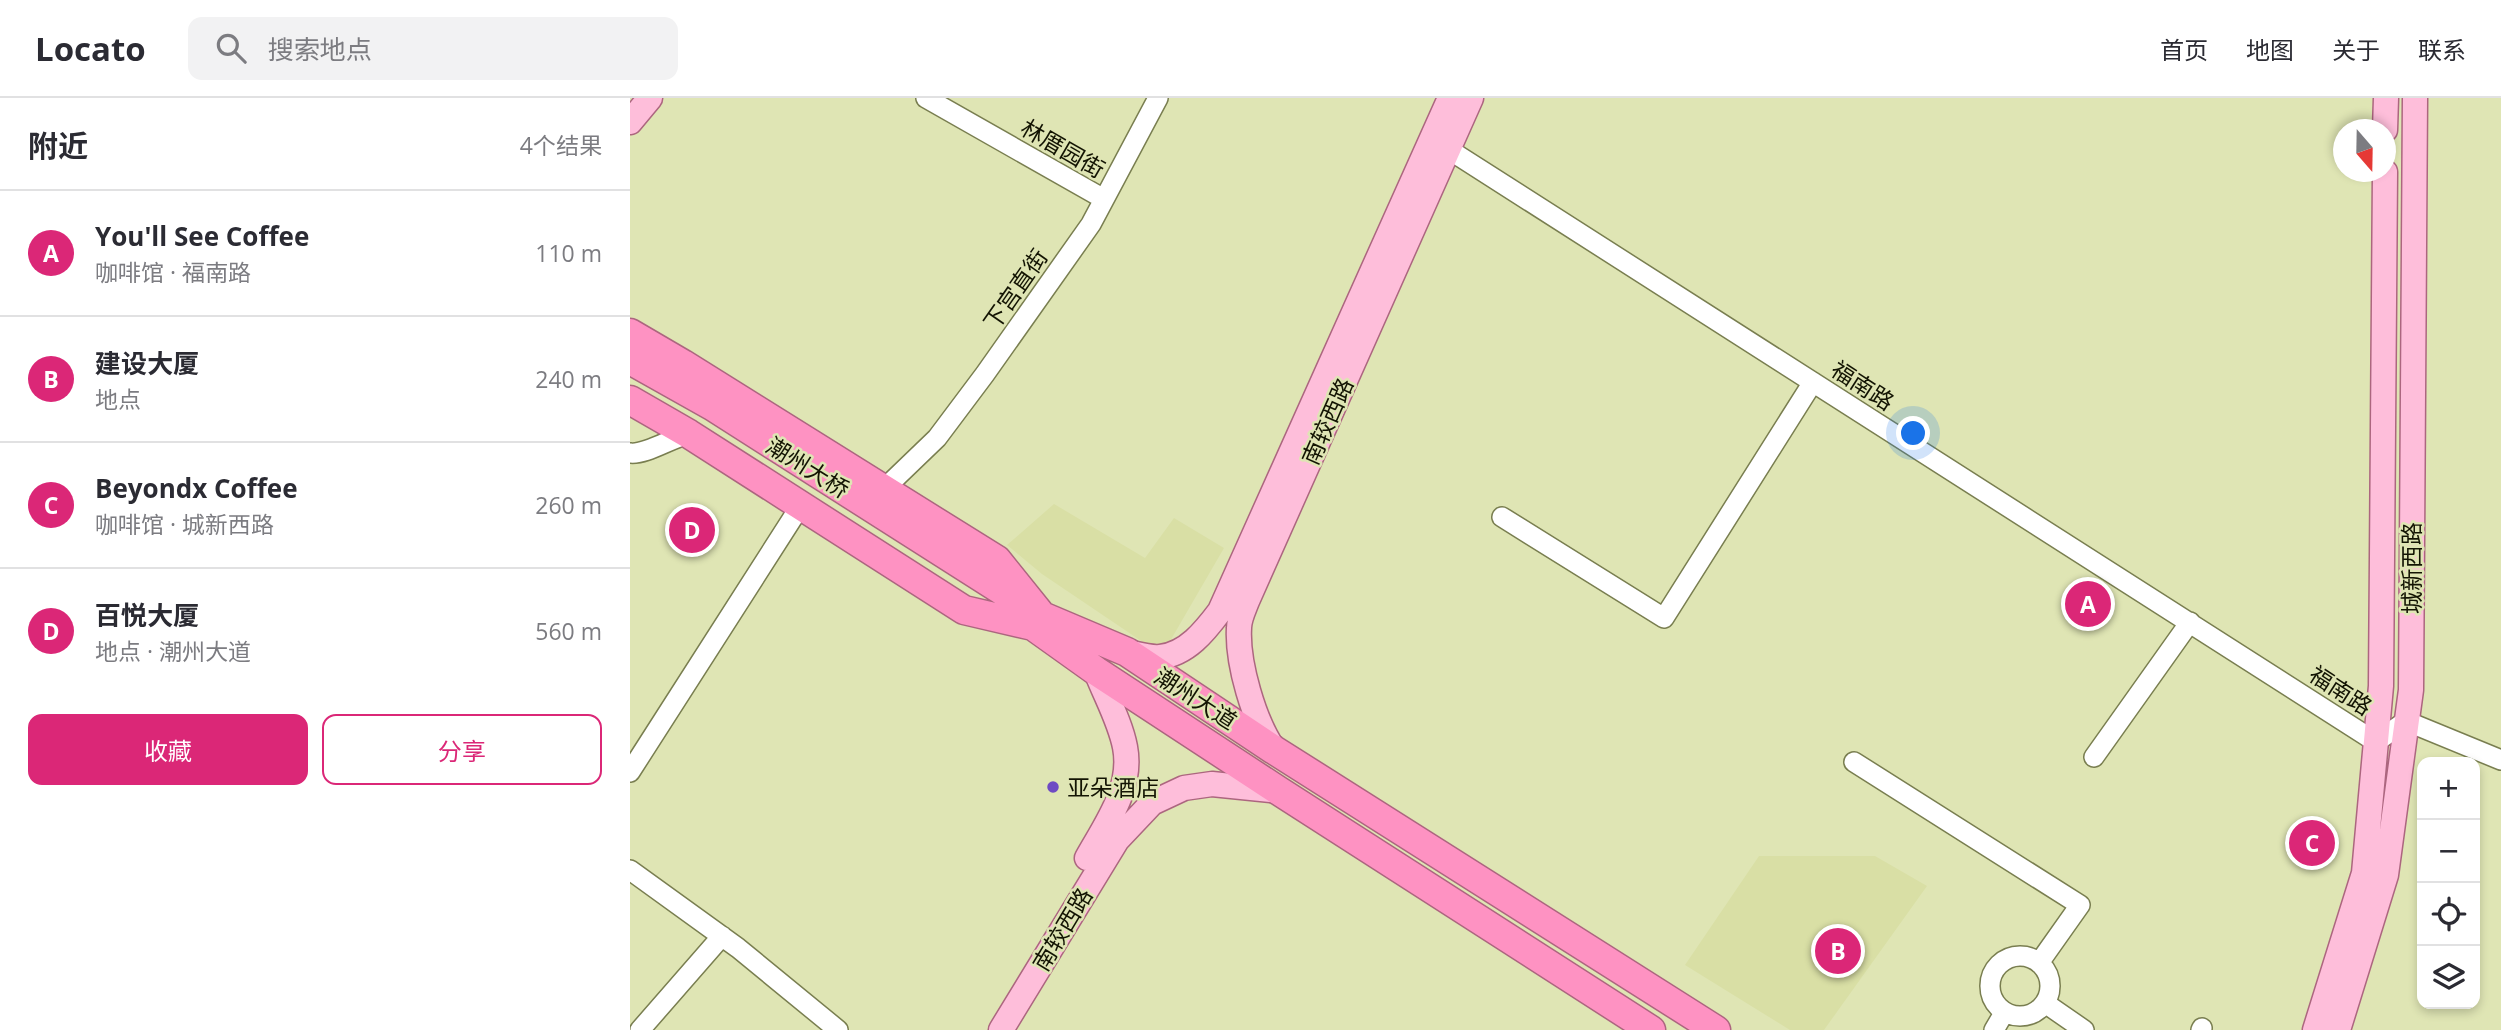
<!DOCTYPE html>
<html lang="zh">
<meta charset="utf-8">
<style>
body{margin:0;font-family:"Open Sans","Noto Sans SC",sans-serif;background:#f2f2f3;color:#2b2b33}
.controls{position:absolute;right:21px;bottom:21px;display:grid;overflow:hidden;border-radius:14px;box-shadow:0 4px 10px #0003}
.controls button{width:63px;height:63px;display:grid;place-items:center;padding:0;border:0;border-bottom:2px solid #e1e1e2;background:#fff;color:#2b2b33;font:35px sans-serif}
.compass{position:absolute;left:1703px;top:21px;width:63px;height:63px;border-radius:50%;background:#fff;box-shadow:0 4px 10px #0003;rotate:160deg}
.you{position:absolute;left:1284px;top:336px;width:24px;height:24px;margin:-18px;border:5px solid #fff;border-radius:50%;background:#1a73e8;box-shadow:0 0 0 10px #1a73e833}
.badge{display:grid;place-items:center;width:46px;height:46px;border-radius:50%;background:#db2777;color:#fff;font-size:23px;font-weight:700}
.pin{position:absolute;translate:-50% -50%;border:4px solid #fff;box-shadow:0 2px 7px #0006}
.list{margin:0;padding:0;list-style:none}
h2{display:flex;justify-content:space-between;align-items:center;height:91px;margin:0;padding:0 28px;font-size:30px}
h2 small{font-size:23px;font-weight:400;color:#7c7c81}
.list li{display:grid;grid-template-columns:46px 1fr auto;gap:21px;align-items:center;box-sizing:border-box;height:126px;padding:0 28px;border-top:2px solid #e1e1e2}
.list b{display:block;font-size:26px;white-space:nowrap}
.list p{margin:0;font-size:23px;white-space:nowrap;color:#7c7c81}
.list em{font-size:23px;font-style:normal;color:#7c7c81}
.actions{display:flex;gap:14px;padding:21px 28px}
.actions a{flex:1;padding:16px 0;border:2px solid #db2777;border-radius:14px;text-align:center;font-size:24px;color:#db2777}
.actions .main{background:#db2777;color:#fff}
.icon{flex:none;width:38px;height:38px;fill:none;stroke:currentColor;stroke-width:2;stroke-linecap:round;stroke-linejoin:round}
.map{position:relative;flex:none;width:1871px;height:932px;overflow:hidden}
header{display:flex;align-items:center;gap:42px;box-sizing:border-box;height:98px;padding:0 35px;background:#fff;border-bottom:2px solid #e1e1e2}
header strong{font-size:33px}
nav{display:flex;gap:38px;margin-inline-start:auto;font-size:24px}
.search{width:490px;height:63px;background:#f2f2f3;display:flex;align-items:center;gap:18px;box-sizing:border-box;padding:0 24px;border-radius:14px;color:#7c7c81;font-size:26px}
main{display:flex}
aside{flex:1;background:#fff}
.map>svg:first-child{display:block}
.built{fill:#d9dfa5}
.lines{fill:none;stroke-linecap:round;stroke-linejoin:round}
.minor-casing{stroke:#797e50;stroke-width:22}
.major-casing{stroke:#ac667f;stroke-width:27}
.highway-casing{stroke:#ac667f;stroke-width:31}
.minor{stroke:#fff;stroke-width:19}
.major{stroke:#febeda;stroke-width:24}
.highway{stroke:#fe92c2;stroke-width:28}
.poi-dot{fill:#6e4ac3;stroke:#dfe5b4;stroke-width:2.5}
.labels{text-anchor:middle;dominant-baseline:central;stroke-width:5;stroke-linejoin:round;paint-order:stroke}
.street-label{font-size:23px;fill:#131403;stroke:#dfe5b4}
.poi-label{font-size:23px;fill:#131403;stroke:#dfe5b4;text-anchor:start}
</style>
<header>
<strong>Locato</strong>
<div class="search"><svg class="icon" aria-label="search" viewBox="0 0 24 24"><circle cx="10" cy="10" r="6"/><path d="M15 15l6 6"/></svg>搜索地点</div>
<nav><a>首页</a><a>地图</a><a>关于</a><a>联系</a></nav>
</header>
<main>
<aside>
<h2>附近<small>4个结果</small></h2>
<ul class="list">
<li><span class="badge">A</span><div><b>You'll See Coffee</b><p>咖啡馆 · 福南路</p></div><em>110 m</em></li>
<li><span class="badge">B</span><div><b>建设大厦</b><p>地点</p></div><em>240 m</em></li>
<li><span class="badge">C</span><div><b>Beyondx Coffee</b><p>咖啡馆 · 城新西路</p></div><em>260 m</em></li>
<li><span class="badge">D</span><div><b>百悦大厦</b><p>地点 · 潮州大道</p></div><em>560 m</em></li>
</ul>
<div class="actions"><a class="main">收藏</a><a>分享</a></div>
</aside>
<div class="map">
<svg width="1871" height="932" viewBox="0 0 1871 932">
<rect width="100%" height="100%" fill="#dfe5b4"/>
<path class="built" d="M424 406 515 460 544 420 594 450 532 557 412 476 377 447Z
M1129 758H1245L1297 788 1194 932H1160L1055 867Z"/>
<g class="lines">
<defs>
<path id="minor" d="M296 0 474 101
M807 44 1746 644 1776 623 1871 662
M0 355C16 357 41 340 59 336
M254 391 307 340 355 276 461 126 528 0
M872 419 1034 520 1183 284
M1464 659 1560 524
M1224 664 1450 807 1409 865
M0 674 171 407
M0 772 108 850 208 932
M1360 888a30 30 0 1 1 60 0a30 30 0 1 1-60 0Z
M1415 905 1454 932
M10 932 92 838
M1364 932 1374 915
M1571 932 1572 930"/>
<path id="major" d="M0 24 20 0
M1755 32 1756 0
M497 554C507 556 519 560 530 559 557 556 575 533 590 513L820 0
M644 652C624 623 607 565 609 530 609 521 614 511 617 503L841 0
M457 760C476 726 503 690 495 649 490 623 475 597 466 573
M371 932 487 742 522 705 554 690 582 686 649 693
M1685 932 1734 775 1751 588 1755 74
M1708 932 1756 777 1781 592 1785 0"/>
<path id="highway" d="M0 235 53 266 367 462 412 518 497 554 644 652 1086 932
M0 262 82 308 393 506
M0 302 59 336 334 512 403 528 466 573 649 693 1021 932"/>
</defs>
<use href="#minor" class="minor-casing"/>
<use href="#major" class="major-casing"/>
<use href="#highway" class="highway-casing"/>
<use href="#minor" class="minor"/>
<use href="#major" class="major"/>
<use href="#highway" class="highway"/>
</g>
<circle class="poi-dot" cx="423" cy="689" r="7"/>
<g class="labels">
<g class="street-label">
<text transform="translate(433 50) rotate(30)">林厝园街</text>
<text transform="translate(385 191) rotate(-55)">下宫直街</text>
<text transform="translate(1233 287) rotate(33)">福南路</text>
<text transform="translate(697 323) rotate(-66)">南较西路</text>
<text transform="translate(178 369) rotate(32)">潮州大桥</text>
<text transform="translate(1781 470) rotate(-90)">城新西路</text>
<text transform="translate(1711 592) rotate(33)">福南路</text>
<text transform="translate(566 600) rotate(33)">潮州大道</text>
<text transform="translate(432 831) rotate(-59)">南较西路</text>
</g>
<g class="poi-label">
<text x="437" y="689">亚朵酒店</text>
</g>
</g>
</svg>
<div class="controls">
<button>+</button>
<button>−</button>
<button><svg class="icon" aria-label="locate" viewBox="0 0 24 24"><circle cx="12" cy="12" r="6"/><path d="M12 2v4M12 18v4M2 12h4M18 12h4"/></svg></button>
<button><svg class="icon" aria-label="layers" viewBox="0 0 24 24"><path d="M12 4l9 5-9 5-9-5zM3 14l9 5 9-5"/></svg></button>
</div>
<svg class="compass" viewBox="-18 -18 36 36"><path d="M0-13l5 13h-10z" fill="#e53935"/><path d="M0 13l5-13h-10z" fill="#7c7c81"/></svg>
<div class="you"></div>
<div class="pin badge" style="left:1458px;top:506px">A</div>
<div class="pin badge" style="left:1208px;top:853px">B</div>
<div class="pin badge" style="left:1682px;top:745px">C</div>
<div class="pin badge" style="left:62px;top:432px">D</div>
</div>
</main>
